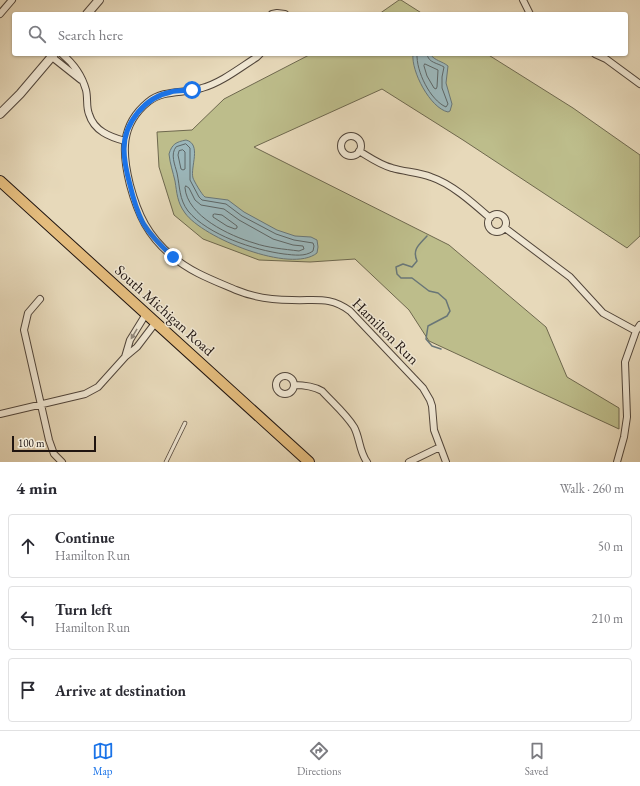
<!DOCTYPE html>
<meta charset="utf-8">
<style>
body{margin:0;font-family:"EB Garamond",serif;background:#f7f7f7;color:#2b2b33}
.scale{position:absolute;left:12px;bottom:10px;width:84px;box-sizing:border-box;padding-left:4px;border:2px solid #1f1410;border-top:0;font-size:11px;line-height:14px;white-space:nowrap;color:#1f1410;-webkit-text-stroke:3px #efe6d2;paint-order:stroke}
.stop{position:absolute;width:12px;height:12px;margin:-9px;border:3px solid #1a73e8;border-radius:50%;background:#fff}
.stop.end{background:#1a73e8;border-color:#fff;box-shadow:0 1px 4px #0008}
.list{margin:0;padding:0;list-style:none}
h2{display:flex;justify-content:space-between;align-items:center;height:52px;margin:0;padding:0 16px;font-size:17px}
h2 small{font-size:13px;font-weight:400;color:#7c7c81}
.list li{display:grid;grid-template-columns:26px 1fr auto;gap:12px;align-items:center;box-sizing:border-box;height:64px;margin:0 8px 8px;padding:0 8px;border:1px solid #e1e1e2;border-radius:4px}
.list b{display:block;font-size:15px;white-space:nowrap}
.list p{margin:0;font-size:13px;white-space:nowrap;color:#7c7c81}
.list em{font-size:13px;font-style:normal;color:#7c7c81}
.icon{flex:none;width:22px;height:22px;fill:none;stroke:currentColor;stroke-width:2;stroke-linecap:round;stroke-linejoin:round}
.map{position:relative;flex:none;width:640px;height:462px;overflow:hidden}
.search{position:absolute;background:#fff;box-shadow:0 1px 3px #0004;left:12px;right:12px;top:12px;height:44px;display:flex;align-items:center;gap:10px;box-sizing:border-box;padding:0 14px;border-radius:4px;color:#7c7c81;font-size:15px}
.sheet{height:268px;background:#fff}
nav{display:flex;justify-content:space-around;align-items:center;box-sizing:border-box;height:56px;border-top:1px solid #e1e1e2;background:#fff;font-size:11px;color:#7c7c81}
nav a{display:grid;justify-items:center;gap:2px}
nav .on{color:#1a73e8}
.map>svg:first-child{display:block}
.green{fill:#bdbd8b;stroke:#6e684e}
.water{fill:#9bb7bb;stroke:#697677}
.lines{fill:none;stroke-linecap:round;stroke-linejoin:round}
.shore{stroke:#5d6666;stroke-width:1}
.stream{stroke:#697677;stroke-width:1.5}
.service-casing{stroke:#51453a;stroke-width:4.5}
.minor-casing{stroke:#51453a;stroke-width:8}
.tertiary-casing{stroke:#51453a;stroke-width:10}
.primary-casing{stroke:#1f1410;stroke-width:12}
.service{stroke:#efe6d2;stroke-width:3}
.minor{stroke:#efe6d2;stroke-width:6}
.tertiary{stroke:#efe6d2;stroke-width:8}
.primary{stroke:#e4bc7d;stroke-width:10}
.oneway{fill:#91887b}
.route{stroke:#1a73e8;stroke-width:5}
.labels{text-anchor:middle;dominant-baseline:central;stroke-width:3;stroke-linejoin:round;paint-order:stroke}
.street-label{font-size:15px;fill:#1f1410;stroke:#efe6d2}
</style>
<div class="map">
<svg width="640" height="462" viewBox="0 0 640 462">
<rect width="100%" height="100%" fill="#e7d9ba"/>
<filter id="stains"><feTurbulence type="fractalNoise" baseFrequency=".005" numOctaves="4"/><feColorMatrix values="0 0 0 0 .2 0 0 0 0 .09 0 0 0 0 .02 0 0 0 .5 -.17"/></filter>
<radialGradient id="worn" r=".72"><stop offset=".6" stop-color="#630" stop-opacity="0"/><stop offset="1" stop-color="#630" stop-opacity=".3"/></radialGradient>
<path class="green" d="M399 0H401L423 14H379Z
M311 54H487L573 108 640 155V236L627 248 463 140 382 89 254 147 449 245 546 327 567 377 619 408V429L429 341 409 310 355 259 310 262 259 260 203 239 174 215 159 167 157 132 192 130 224 99Z"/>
<path class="water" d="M413 54H430C435 61 442 61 448 66L446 83 452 104 450 111 448 112C430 108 411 71 413 54Z
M186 140C202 144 190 167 193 178 194 181 202 195 205 197L228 200 244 212 277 230 295 236 311 237 317 240 318 247 317 253C291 274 203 238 185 213 177 202 177 193 175 181 173 172 170 164 169 154 172 144 176 142 186 140Z"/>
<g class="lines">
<path class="shore" d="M417 54C416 71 430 100 446 107L448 104 442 88V77L444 67C438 63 428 63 427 54
M425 64 438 70 437 87 436 89 434 88 427 76 424 66Z
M186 144 190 148V180L199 197 202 200 226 204 242 216 276 234 294 240 313 243 314 246 313 251C305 257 294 255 284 254 254 250 208 235 188 211 179 199 180 187 177 173 175 165 170 154 176 147Z
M183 150 185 152V169L183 170 181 169 178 155 179 151Z
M186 186 189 188 195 200 201 205 224 209 239 220 273 239 293 245 303 246 304 249 299 251C284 249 268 248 254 243 230 236 187 216 185 188Z
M215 214 222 215 237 226V228L235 229 227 226 213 217V215Z"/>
<path class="stream" d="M427 236C419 245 412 249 417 261L412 267 403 264 396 267 397 274 401 278H412L429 291 438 293 446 300 450 311 447 316 428 326 426 339 432 346 441 349"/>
<defs>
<path id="service" d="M166 462 185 423"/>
<path id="minor" d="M523 0 530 14
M0 14 12 0
M272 14 277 13 285 14
M62 54C74 64 82 75 86 90 88 98 86 107 89 114 94 131 110 137 125 141
M260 54 257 57C241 67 221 83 202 88 184 94 164 89 148 102 120 125 122 153 130 185 138 215 148 236 172 256 190 272 215 281 236 290 253 297 274 300 292 300 316 301 330 296 350 311L423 388 430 400 432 406 434 430 446 462
M595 54 606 59 640 84
M52 57 81 80
M341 146a10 10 0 1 1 20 0a10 10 0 1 1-20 0Z
M359 151C369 157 380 165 392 168 405 172 419 172 431 177 452 184 473 203 490 218
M488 223a9 9 0 1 1 18 0a9 9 0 1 1-18 0Z
M505 228 570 277 603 313 636 331
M40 299 28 313 24 330 49 440 54 454 62 462
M125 357 137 347 156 322
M276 385a9 9 0 1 1 18 0a9 9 0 1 1-18 0Z
M294 385C305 385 313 386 322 391 333 403 346 414 354 427 360 438 359 451 367 462
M0 414 85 394 98 387 125 357 130 340 146 314
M409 462 440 447
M617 462 624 437 627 417 625 362 636 331 640 325"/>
<path id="tertiary" d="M87 14 99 0
M0 114 20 94 54 54"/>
<path id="primary" d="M0 181 309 462"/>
</defs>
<use href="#service" class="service-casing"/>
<use href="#minor" class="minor-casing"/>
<use href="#tertiary" class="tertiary-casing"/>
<use href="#primary" class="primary-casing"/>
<use href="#service" class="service"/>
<use href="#minor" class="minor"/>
<use href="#tertiary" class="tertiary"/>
<use href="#primary" class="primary"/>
</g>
<defs><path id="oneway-solid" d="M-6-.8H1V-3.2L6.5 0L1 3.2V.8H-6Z"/></defs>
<use class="oneway" href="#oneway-solid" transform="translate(134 334) rotate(121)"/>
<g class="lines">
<path class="route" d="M173 257C162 247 151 236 143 223 137 211 133 198 130 185 127 174 124 161 124 149 124 123 145 97 171 92 177 90 185 91 192 90"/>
</g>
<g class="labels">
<g class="street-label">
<text transform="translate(165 310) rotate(42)">South Michigan Road</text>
<text transform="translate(386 331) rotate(45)">Hamilton Run</text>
</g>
</g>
<rect width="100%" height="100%" filter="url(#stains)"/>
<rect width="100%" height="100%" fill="url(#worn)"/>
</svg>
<div class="scale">100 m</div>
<div class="stop" style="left:192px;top:90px"></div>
<div class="stop end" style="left:173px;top:257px"></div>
<div class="search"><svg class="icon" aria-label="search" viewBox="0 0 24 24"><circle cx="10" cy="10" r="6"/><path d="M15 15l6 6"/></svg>Search here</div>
</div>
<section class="sheet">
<h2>4 min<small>Walk · 260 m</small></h2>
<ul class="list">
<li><svg class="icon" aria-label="ahead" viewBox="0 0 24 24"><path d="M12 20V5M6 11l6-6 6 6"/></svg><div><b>Continue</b><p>Hamilton Run</p></div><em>50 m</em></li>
<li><svg class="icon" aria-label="left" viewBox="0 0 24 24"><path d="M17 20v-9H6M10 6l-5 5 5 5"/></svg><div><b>Turn left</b><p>Hamilton Run</p></div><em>210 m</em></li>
<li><svg class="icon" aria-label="arrive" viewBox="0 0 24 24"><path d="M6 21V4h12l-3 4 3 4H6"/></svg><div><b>Arrive at destination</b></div></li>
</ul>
</section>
<nav>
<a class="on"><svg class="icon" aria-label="map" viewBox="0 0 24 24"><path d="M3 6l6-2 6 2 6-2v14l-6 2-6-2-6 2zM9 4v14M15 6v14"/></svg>Map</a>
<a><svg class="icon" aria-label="directions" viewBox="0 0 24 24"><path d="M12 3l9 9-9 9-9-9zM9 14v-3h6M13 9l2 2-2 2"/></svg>Directions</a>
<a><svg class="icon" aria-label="saved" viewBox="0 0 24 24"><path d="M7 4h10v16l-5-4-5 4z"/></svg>Saved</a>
</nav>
